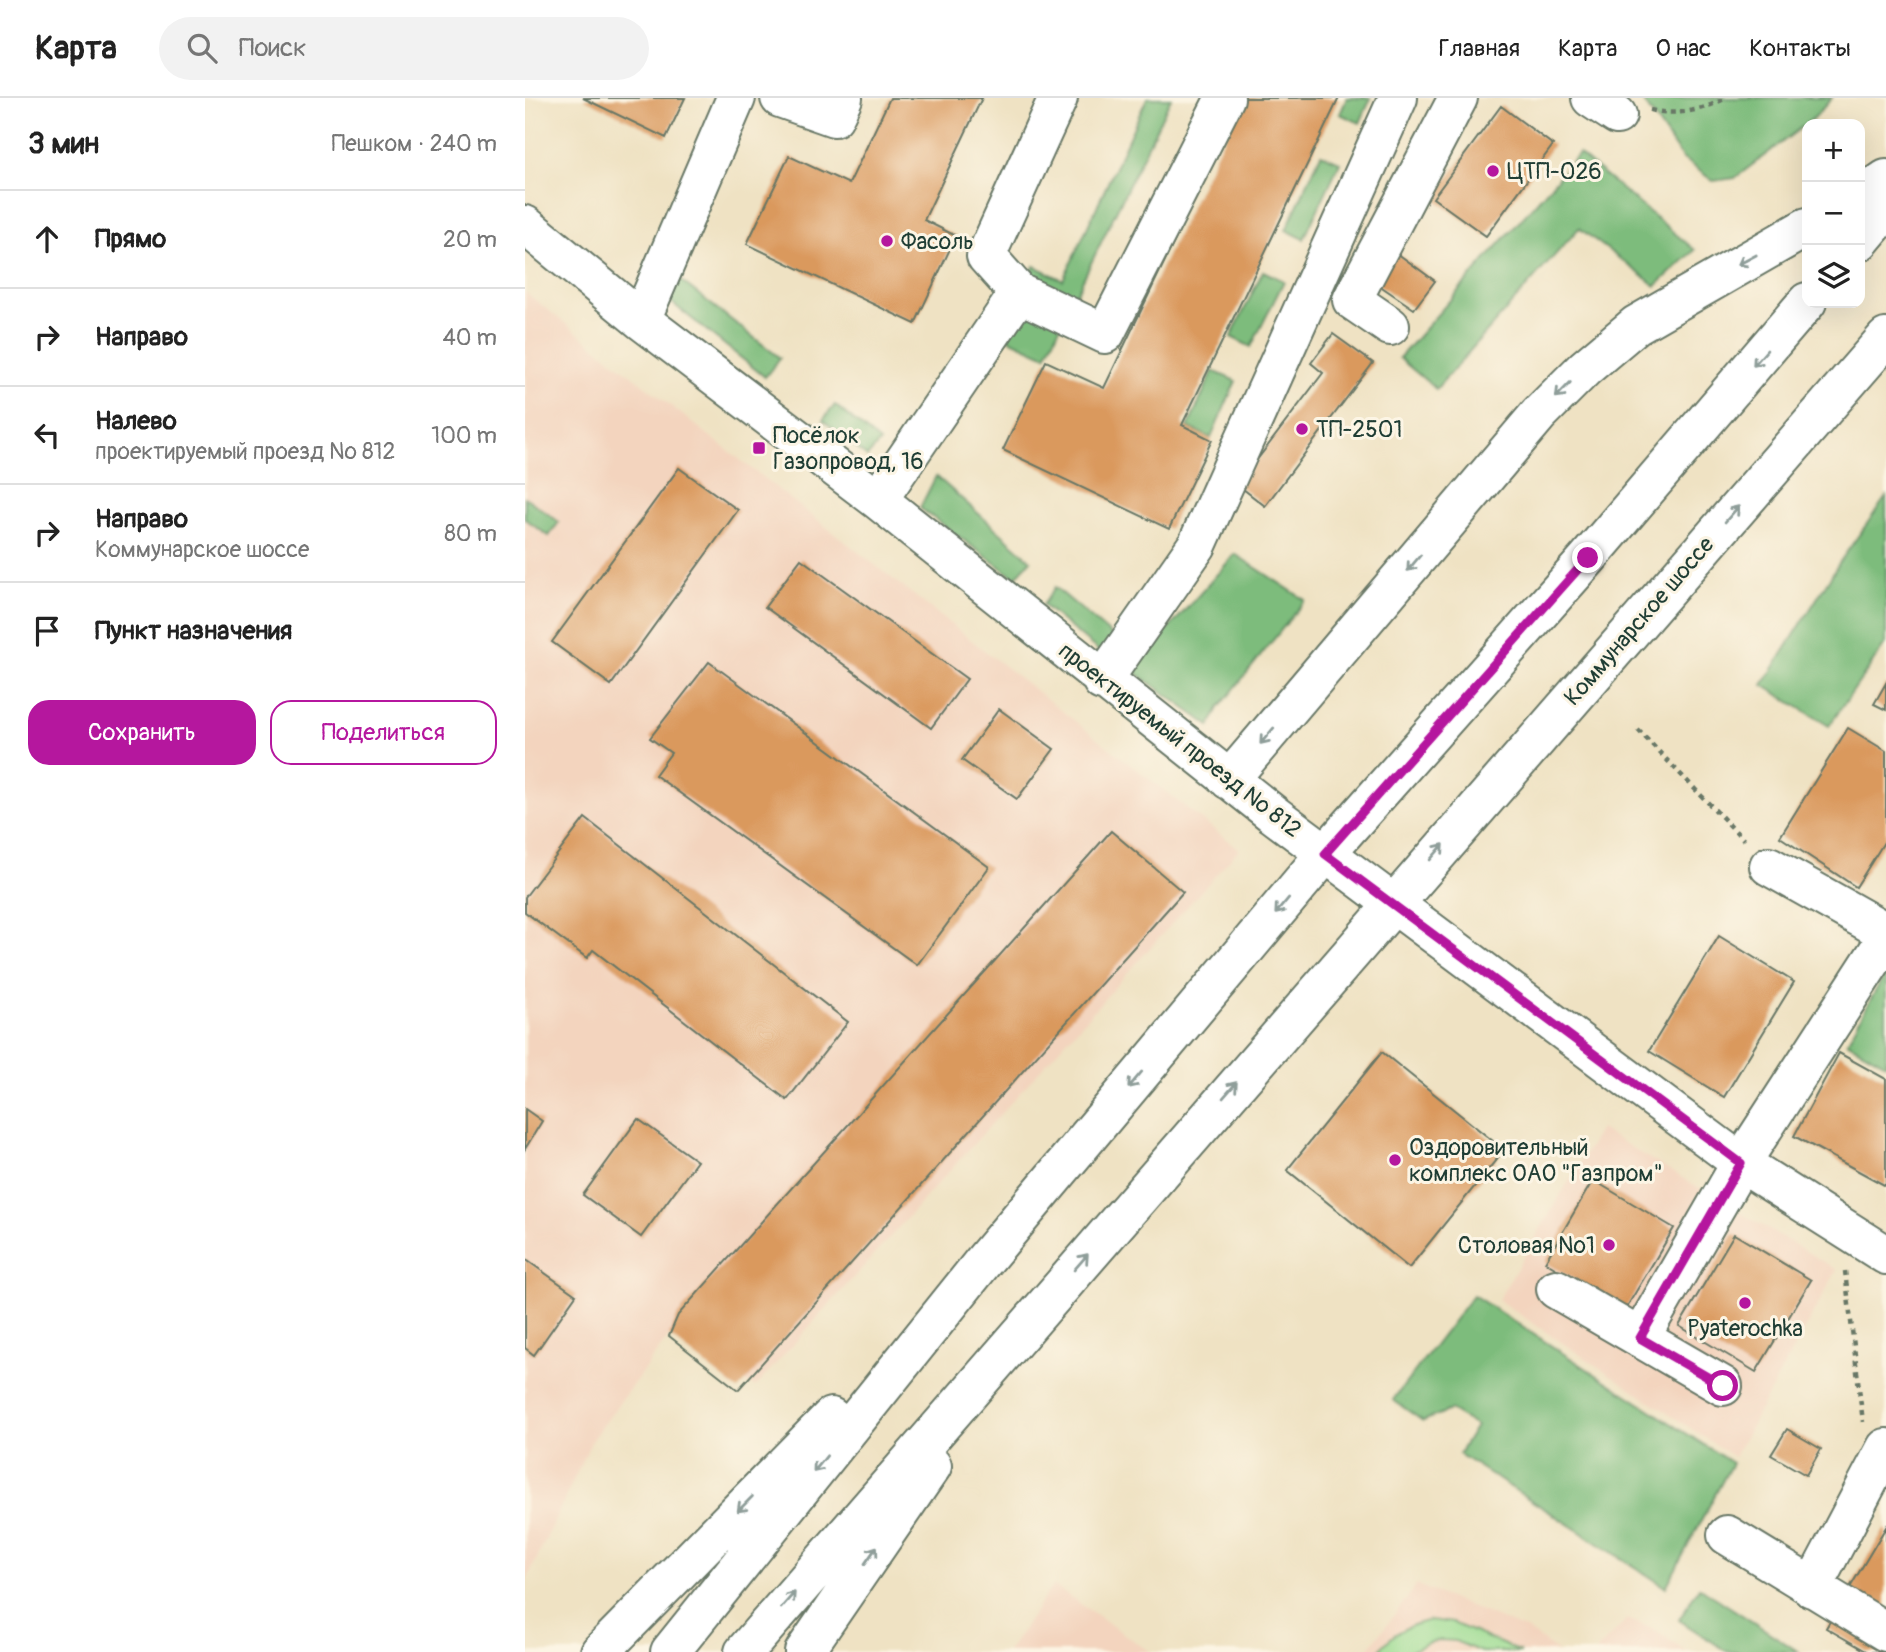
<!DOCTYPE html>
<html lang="ru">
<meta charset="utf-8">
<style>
body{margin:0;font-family:Pangolin,sans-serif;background:#f2f2f2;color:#222}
.controls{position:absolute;right:21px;top:21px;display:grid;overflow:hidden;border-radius:14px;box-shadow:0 7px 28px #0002}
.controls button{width:63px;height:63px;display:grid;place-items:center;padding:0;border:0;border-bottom:2px solid #e0e0e0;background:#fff;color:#222;font:35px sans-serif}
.stop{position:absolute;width:21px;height:21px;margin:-16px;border:5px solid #b5179e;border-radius:50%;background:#fff}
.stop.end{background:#b5179e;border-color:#fff;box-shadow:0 2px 7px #0008}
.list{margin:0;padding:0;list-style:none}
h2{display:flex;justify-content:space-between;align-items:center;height:91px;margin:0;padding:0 28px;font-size:30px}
h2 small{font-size:23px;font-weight:400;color:#767676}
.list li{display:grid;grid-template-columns:46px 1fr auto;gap:21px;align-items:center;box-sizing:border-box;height:98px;padding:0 28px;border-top:2px solid #e0e0e0}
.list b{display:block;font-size:26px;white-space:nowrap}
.list p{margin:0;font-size:23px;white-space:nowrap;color:#767676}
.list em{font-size:23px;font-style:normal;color:#767676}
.actions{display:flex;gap:14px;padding:21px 28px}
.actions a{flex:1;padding:16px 0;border:2px solid #b5179e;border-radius:21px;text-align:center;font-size:24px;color:#b5179e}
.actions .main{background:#b5179e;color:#fff}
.icon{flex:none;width:38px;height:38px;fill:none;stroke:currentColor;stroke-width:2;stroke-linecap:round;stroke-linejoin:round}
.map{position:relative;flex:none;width:1361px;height:1554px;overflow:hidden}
header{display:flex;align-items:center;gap:42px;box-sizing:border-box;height:98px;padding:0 35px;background:#fff;border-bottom:2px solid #e0e0e0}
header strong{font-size:33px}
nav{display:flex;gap:38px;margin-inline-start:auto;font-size:24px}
.search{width:490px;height:63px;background:#f2f2f2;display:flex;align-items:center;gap:18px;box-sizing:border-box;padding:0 24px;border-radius:38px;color:#767676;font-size:26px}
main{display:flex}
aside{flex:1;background:#fff}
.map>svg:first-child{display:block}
.built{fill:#f3d4be}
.green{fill:#9cdc92;stroke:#5e8c63;stroke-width:2}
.forest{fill:#7dbc7c;stroke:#4e7c58;stroke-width:2}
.building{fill:#da995d}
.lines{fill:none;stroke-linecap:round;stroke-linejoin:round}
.minor-casing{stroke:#687766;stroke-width:42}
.major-casing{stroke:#687766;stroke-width:42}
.path{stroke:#687766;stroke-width:4.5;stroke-dasharray:5 5;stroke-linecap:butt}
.minor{stroke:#fff;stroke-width:38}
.major{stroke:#fff;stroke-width:38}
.oneway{stroke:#8f9e9a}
.route{stroke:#b5179e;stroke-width:9}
.poi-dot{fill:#b5179e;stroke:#fcf5e5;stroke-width:2.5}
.labels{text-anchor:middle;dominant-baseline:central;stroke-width:6;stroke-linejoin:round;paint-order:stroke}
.poi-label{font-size:23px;fill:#1f3d34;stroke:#fcf5e5;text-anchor:start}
.street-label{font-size:23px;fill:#1f3d34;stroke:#fcf5e5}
</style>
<header>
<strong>Карта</strong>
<div class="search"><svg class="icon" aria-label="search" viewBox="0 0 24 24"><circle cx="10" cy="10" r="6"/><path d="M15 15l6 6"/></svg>Поиск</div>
<nav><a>Главная</a><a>Карта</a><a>О нас</a><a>Контакты</a></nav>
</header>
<main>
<aside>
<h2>3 мин<small>Пешком · 240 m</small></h2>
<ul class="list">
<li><svg class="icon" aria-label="ahead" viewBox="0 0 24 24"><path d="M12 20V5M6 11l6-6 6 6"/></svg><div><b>Прямо</b></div><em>20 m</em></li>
<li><svg class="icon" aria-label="right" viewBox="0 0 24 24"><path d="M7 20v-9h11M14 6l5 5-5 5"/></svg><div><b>Направо</b></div><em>40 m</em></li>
<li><svg class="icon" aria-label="left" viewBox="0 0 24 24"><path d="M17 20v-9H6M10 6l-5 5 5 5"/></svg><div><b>Налево</b><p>проектируемый проезд № 812</p></div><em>100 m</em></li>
<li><svg class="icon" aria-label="right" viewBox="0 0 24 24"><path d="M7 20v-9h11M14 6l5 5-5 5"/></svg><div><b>Направо</b><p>Коммунарское шоссе</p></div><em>80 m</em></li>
<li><svg class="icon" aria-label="arrive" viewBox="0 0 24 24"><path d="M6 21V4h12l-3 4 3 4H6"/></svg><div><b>Пункт назначения</b></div></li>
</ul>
<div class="actions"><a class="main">Сохранить</a><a>Поделиться</a></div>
</aside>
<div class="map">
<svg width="1361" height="1554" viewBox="0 0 1361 1554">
<rect width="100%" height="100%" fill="#fcf5e5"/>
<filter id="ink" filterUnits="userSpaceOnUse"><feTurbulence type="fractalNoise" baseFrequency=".0143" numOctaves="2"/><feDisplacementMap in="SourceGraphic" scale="14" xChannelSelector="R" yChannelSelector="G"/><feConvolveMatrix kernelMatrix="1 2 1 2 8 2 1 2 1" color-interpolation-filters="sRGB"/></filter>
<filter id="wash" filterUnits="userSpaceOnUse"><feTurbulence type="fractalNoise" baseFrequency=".00686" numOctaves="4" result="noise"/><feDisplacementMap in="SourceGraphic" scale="28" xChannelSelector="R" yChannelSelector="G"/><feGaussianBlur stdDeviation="1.57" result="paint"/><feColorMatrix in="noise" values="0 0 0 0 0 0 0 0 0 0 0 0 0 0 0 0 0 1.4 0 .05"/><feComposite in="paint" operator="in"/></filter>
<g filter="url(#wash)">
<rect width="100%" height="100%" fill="#efe2c3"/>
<path class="built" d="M0 194 714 751 230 1289 144 1238 68 1340 0 1486Z
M1075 1031 1312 1172 1209 1359 973 1202Z
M528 1487 625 1554H482Z
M892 1487 1003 1532 1033 1554H841Z
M1102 1521 1130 1532 1161 1554H1071Z"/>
<path class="green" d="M905 1522 928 1525 996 1554H956L930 1543 916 1542 902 1545 884 1554H853C868 1534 881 1528 905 1522Z"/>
<path class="forest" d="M622 0H646L521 258 482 240 509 168 538 182Z
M822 0H846L835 25 815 16Z
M1116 0H1307L1290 19 1210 80 1188 83 1157 60Z
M796 56 815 64 779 141 761 132Z
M1054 56 1170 152 1131 188 1054 130 911 291 874 260Z
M738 173 759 183 726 249 706 239Z
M150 178 255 260 240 279 136 196Z
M688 273 711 283 686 340 663 329Z
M310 307 355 344 342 359 298 322Z
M411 378 506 462 490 480 395 410Z
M0 399 34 424 24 438 0 421Z
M1361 399V545L1304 628 1238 587 1316 462Z
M710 456 780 502 694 610 685 628 607 572Z
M530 489 590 540 576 555 518 507Z
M1361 874V966L1322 944Z
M948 1197 1207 1365 1141 1489 934 1356 951 1328 925 1312 898 1323 868 1302Z
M1174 1489 1274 1554H1203L1154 1522Z"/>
<g id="blocks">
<path class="building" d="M58 0H160L141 40Z
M365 0H457L399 122 431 138 390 226 222 146 264 58 324 86Z
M718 0H814L657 327 687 342 644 431 478 352 521 263 579 290Z
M976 8 1028 47 961 138 908 100Z
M869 153 910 183 889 211 848 183Z
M808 236 848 265 740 408 713 387 798 275 786 265Z
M154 370 213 412 86 587 27 544Z
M276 461 442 581 406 630 240 509Z
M184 564 464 769 392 867 130 677 146 655 125 640Z
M1361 585V612L1349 606Z
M474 611 529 651 492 701 437 662Z
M1323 630 1361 653V741L1331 789 1255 739Z
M60 720 323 924 262 1002 68 852 62 860 0 814V799Z
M586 733 658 794 213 1292 144 1238 153 1217Z
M1194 838 1269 884 1199 999 1124 953Z
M857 954 979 1052 884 1170 762 1072Z
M1314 955 1361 981V1088L1269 1038Z
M0 1011 17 1023 0 1051Z
M113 1021 172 1063 116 1139 58 1097Z
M1068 1082 1149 1130 1100 1212 1020 1164Z
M1209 1136 1286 1182 1231 1274 1154 1228Z
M0 1161 51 1197 9 1257 0 1250Z
M1262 1331 1296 1351 1281 1377 1246 1357Z
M1361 1429V1554H1343L1301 1530Z"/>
</g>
</g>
<g filter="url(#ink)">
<use href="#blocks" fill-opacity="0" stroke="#687766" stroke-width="2"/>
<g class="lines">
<defs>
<path id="minor" d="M255 0 309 19 318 0
M1066 0 1092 17
M1335 99 1361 81
M0 127 116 222 353 402 748 716 1216 1065 1361 1157
M494 195 580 236 700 0
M116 222 211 0
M865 228 827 202 933 0
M353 402 494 195 461 158 533 0
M577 583 672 447 873 0
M704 682 1014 316 1060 270 1111 227 1282 129
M1244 768 1361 834
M1031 1191 1198 1288
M1115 1240 1216 1065 1361 841
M1202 1437 1361 1534
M1287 1490 1361 1350"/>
<path id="major" d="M1335 143 1361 112
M75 1554 306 1319
M145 1554 457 1165 800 756 1063 460 1282 204
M219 1554 1361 240
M279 1554 407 1368"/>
</defs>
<use href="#minor" class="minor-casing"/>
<use href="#major" class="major-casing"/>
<path class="path" d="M1125 12C1152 18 1176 13 1201 0
M1113 632 1219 742
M1320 1173 1338 1324"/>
<use href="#minor" class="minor"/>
<use href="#major" class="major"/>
</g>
<defs><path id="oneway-shaft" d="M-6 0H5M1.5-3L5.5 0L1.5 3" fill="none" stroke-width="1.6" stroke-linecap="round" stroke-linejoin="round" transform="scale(1.75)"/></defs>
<g class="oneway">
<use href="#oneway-shaft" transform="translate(1222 162) rotate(152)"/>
<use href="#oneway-shaft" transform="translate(1235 260) rotate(131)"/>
<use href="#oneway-shaft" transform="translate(1038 292) rotate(134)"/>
<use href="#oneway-shaft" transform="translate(1207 416) rotate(-49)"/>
<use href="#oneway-shaft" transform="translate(889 465) rotate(130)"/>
<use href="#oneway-shaft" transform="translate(742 638) rotate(130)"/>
<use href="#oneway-shaft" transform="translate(912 754) rotate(-49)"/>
<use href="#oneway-shaft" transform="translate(757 808) rotate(130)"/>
<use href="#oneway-shaft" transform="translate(610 982) rotate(130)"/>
<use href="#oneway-shaft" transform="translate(705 992) rotate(-49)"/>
<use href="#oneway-shaft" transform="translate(556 1164) rotate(-49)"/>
<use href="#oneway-shaft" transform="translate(295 1366) rotate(129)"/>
<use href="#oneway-shaft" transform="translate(220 1406) rotate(135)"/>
<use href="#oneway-shaft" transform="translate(346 1457) rotate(-55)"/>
<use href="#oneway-shaft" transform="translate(263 1502) rotate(-49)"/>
</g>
</g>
<g class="lines" filter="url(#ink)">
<path class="route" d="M1063 460 800 756 1216 1065 1115 1240 1198 1288"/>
</g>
<g class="poi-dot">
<circle cx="968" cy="73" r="7"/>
<circle cx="362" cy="143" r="7"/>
<circle cx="777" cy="331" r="7"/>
<rect x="227" y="343" width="14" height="14" rx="3.5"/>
<circle cx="870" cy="1062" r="7"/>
<circle cx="1084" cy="1147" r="7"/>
<circle cx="1220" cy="1205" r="7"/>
</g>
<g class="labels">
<g class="poi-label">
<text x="982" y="73">ЦТП-026</text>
<text x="376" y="143">Фасоль</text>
<text x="791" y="331">ТП-2501</text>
<text x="248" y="337">Посёлок<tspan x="248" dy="26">Газопровод, 16</tspan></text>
<text x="884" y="1049">Оздоровительный<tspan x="884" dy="26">комплекс ОАО "Газпром"</tspan></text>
<text x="1070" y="1147" text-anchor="end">Столовая №1</text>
<text x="1220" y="1230" text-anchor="middle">Pyaterochka</text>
</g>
<g class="street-label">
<text transform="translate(1114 523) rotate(-49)">Коммунарское шоссе</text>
<text transform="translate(655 642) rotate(38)">проектируемый проезд № 812</text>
</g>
</g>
</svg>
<div class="controls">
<button>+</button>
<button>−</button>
<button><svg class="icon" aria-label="layers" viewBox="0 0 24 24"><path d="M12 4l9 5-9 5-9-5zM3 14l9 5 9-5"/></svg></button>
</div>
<div class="stop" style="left:1198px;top:1288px"></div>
<div class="stop end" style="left:1063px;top:460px"></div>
</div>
</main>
